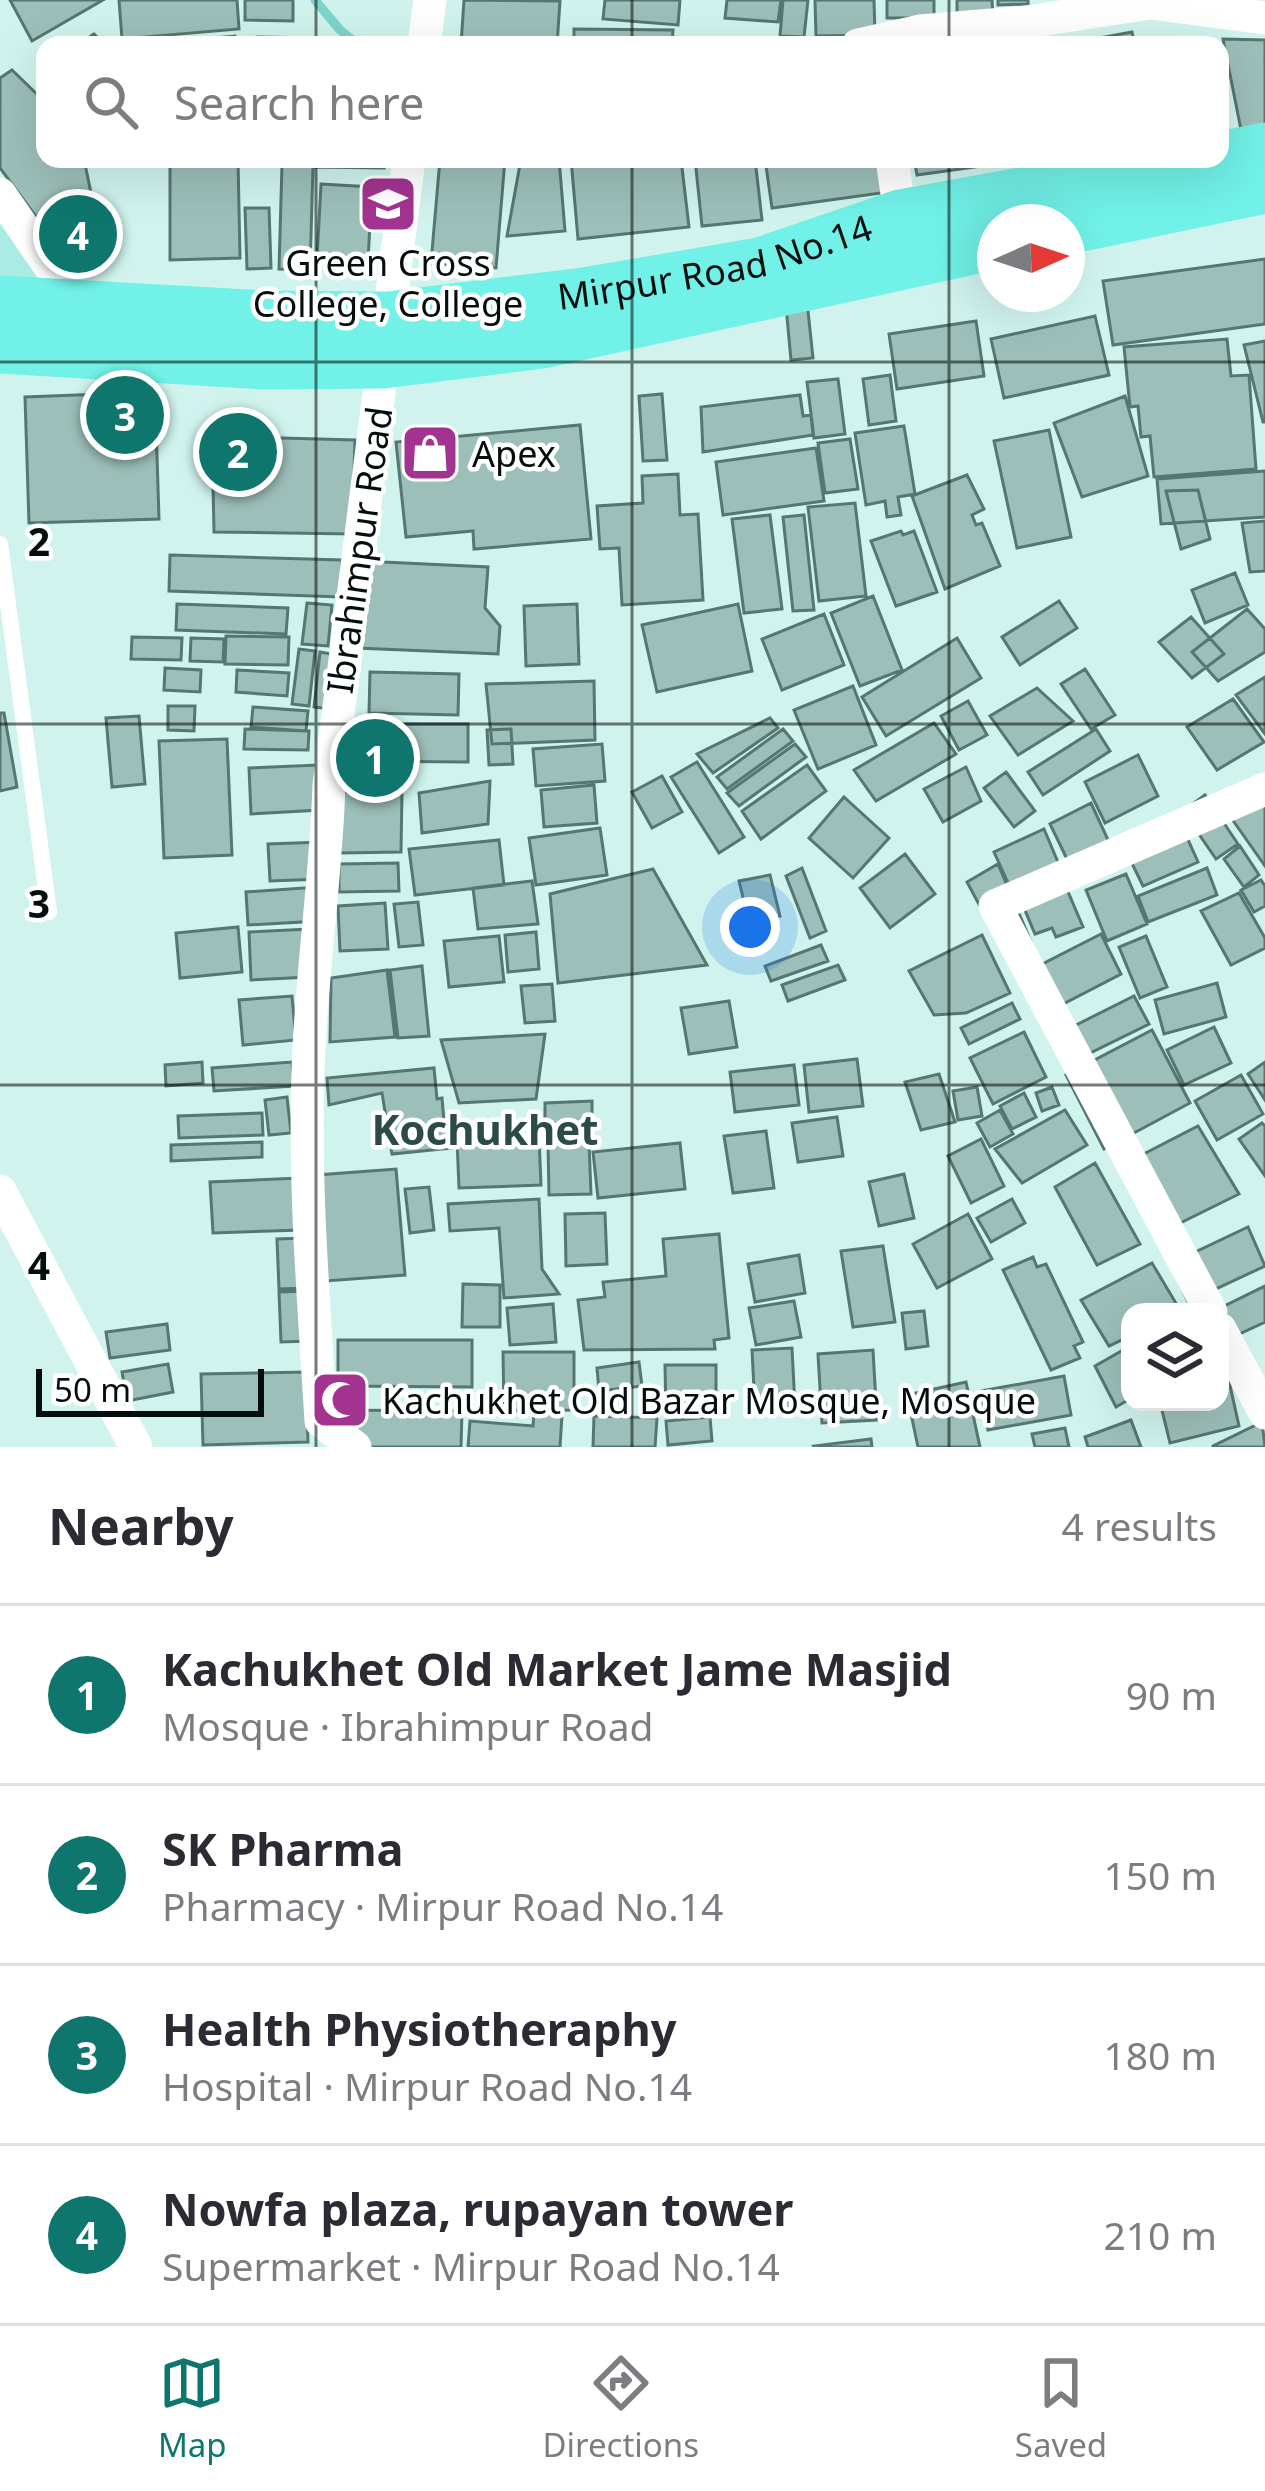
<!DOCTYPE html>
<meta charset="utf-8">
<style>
body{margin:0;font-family:"Noto Sans",sans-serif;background:#f2f2f3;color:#2b2b33}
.controls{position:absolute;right:36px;bottom:36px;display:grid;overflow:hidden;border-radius:24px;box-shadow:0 12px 48px #0002}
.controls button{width:108px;height:108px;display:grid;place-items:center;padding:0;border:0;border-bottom:3px solid #e1e1e2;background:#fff;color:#2b2b33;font:60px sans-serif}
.compass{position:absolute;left:977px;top:204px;width:108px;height:108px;border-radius:50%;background:#fff;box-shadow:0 12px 48px #0002;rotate:87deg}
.scale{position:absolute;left:36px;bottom:30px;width:228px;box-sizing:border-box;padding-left:12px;border:6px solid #040f0d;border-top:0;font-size:33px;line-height:42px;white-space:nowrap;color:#040f0d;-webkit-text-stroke:9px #fff;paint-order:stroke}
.you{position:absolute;left:750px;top:927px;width:42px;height:42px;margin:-30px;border:9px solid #fff;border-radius:50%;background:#1a73e8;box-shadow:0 0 0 18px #1a73e833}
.badge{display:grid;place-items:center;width:78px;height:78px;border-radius:50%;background:#0f766e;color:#fff;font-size:39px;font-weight:700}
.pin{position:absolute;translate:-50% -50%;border:6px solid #fff;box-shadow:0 3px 12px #0006}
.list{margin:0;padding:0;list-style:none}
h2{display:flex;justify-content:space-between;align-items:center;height:156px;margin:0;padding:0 48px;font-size:51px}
h2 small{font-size:39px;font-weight:400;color:#7c7c81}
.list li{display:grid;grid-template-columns:78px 1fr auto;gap:36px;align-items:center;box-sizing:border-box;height:180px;padding:0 48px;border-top:3px solid #e1e1e2}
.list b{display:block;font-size:45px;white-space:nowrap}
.list p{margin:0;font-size:39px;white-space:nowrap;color:#7c7c81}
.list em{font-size:39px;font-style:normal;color:#7c7c81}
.icon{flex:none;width:66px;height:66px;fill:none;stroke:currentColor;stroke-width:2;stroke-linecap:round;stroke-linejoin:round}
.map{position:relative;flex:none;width:1265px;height:1447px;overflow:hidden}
.search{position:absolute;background:#fff;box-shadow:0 12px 48px #0002;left:36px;right:36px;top:36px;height:132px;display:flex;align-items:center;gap:30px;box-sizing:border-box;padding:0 42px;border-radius:24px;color:#7c7c81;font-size:45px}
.sheet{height:876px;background:#fff}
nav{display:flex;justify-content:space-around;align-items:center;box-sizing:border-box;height:168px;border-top:3px solid #e1e1e2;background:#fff;font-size:33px;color:#7c7c81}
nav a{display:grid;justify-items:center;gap:6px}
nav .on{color:#0f766e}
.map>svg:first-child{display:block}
.green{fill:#aaece3}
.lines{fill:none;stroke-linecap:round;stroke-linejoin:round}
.stream{stroke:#7dd5ca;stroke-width:9}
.building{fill:#9dbfb9;stroke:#567671;stroke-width:3}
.lane{stroke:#fff;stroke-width:16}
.street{stroke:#fff;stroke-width:33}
.primary{stroke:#71f1e7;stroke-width:51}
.grid{fill:none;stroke:#040f0d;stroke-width:3;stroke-opacity:0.55}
.labels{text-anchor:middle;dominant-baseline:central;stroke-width:9;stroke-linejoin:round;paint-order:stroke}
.street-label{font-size:36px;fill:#040f0d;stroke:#fff}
.poi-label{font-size:36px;fill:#040f0d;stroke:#fff;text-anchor:start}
.quarter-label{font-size:42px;font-weight:bold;fill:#2c4b47;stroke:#fff}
.grid-label{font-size:39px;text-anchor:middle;font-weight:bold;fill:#040f0d;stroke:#fff;stroke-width:9;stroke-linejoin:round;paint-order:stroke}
</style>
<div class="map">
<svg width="1265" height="1447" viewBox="0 0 1265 1447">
<rect width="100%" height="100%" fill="#d0f3ee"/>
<path class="green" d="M0 215 59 295 0 291Z"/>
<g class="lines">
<path class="stream" d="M315 0 340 30 359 45"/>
</g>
<path class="building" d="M10 0H103L32 41Z
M119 0H237L239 29 122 39Z
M245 0H293V21L245 20Z
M464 0 560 1 557 45H461Z
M605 0H680L678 25 603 19Z
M727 0H781L778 22 725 18Z
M783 0H808L804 37 780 36Z
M815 0H874L875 35 816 36Z
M887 0H934V18H887Z
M957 0H992L993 16 957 18Z
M998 0H1028V4L998 5Z
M574 29 673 30 672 45H574Z
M1132 32 1135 45H1084L1083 41Z
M94 34 105 45H78Z
M235 36 236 45H167V42Z
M257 37 320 38V45H256Z
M1223 39 1265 40V134L1243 140Z
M12 70 45 102V159H84L102 247 79 261 62 252 0 168V78Z
M170 159H238L240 258 170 260Z
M250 159H384V168L313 167 310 270 279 269 282 165 250 164Z
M440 159H505L496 268 431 263Z
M521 159H559L565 231 507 236Z
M571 159H681L689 227 578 239Z
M695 159H755L762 220 702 226Z
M765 159H883L888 192 772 208Z
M914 159H988L989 165 917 175Z
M1006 159H1048L1007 166Z
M321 184 372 187 368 261 317 259Z
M245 208H269L271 268 247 269Z
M1265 259V324L1113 345 1103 281Z
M805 283 813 358 791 360 784 285Z
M1095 316 1109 375 1004 398 991 339Z
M976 321 984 376 897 389 889 334Z
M1227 339 1231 376 1249 375 1256 469 1154 477 1150 436 1141 437 1138 406 1130 407 1124 347Z
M1265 341V422H1263L1244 345Z
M890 375 896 421 869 425 863 379Z
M838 379 845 434 814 438 807 382Z
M155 392 159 519 29 523 25 397Z
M662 394 667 460 643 461 639 396Z
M800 395 803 416 811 415 813 435 703 452 701 407Z
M1125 396 1148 476 1082 497 1054 423Z
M580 425 591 539 474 549 473 531 406 537 396 442Z
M904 426 915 494 898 497 901 515 887 517 885 501 866 505 855 433Z
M1049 430 1071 537 1017 548 994 441Z
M212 436 355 440 352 534 214 532Z
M850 439 858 489 825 493 818 443Z
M816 448 824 501 723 515 716 462Z
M1265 471V517L1161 524 1157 479Z
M678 474 680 515 698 514 703 600 622 605 619 548 600 549 597 506 643 503 642 476Z
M967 475 984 509 972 515 976 525 982 523 1000 566 945 589 912 496Z
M1198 490 1210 539 1181 549 1166 491Z
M855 503 866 596 819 601 808 507Z
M770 515 782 609 744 613 732 519Z
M804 515 814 610 793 611 783 517Z
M1265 521V571L1250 572 1242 523Z
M901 531 903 535 914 531 937 592 896 606 871 541Z
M170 555 342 560 341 597 169 591Z
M362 561 488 567 485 608 500 626 498 654 357 648Z
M1235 573 1248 605 1205 623 1192 590Z
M873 596 902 670 860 686 831 613Z
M1059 601 1077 628 1020 665 1002 637Z
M307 603 332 605 328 646 302 644Z
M177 604 288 608 286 634 176 630Z
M577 604 579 664 526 666 524 606Z
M738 604 752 671 657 692 642 625Z
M1247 609 1265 629V652L1218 681 1192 652Z
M824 614 844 665 782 690 762 639Z
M1191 617 1224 654 1192 678 1159 642Z
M226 636 289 637 288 665 225 664Z
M132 637 182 638 181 660 131 659Z
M191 638 224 639 223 662 190 661Z
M957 638 981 678 886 736 862 697Z
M299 649 315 651 309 706 292 704Z
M320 652 337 655 330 709 314 707Z
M165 668 201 670 200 692 164 690Z
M1085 669 1115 715 1091 729 1061 684Z
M237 670 289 673 287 696 236 692Z
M370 672 459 674 458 715 369 713Z
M1265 677V734L1236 695Z
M594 681 595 740 492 744 486 684Z
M853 686 876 745 818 769 794 710Z
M1037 688 1073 721 1018 755 990 716Z
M1233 699 1264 742 1217 770 1187 727Z
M968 701 987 735 959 750 941 716Z
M168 706H195L194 731 168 730Z
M253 707 308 711 306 731 251 727Z
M0 713H4L17 787 0 791Z
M139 716 145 784 112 787 106 718Z
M770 718 778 728 713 773 697 754Z
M934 723 956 754 876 801 854 770Z
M345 724H468V762L345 761Z
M245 729 309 731 308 750 244 749Z
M511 729 513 764 489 765 487 730Z
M783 729 793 741 727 789 717 777Z
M1096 729 1110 751 1043 795 1028 772Z
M227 739 232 855 164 858 159 741Z
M602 744 605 781 536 786 533 749Z
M795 744 806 757 739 806 727 793Z
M1138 755 1158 796 1105 823 1085 782Z
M697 762 744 837 719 853 671 777Z
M318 765 320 810 251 814 249 768Z
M807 765 826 791 761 839 742 811Z
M966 767 981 801 943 822 924 789Z
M1006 772 1035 811 1014 827 984 788Z
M662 776 682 812 652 828 632 792Z
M490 781 488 824 422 833 419 793Z
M594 785 597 823 544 827 541 790Z
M402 791 401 852 340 853 341 792Z
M1265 791V866L1220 802Z
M1205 795 1238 844 1216 859 1183 811Z
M844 797 889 838 853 878 809 838Z
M1091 803 1109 842 1079 884 1050 824Z
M1177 815 1198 862 1143 886 1121 841Z
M600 828 607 875 536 885 529 838Z
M1044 829 1063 874 1014 896 994 852Z
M499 840 504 885 415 895 409 849Z
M322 842 323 879 270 881 268 844Z
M1240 846 1259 875 1244 887 1224 859Z
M905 854 935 894 890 928 860 888Z
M398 863 399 891 339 892V864Z
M998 864 1037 956 1012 966 967 882Z
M802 868 826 931 810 938 786 876Z
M1207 868 1217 895 1148 922 1138 896Z
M653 869 707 965 558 983 550 894Z
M1126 874 1147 924 1107 941 1086 890Z
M770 875 780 916 749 922 739 881Z
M1063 880 1083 927 1056 937 1052 928 1035 934 1019 896Z
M1261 880 1265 886V906L1254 912 1241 890Z
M532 881 538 924 478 929 473 888Z
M317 887 319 921 248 925 246 892Z
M1239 893 1265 938V948L1231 965 1201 911Z
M418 902 423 945 399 947 394 904Z
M385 903 388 949 340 951 338 906Z
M238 927 242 972 180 978 176 933Z
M308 929 310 977 251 980 249 932Z
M536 932 539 969 508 972 505 935Z
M1101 934 1121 974 1040 1016 1019 976Z
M982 935 1010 993 966 1013 934 1015 909 971Z
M499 936 504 982 449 987 444 941Z
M1146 936 1167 987 1140 998 1119 947Z
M821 945 828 961 771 981 765 966Z
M838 965 845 980 788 1001 782 985Z
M422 966 429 1036 398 1038 390 970Z
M387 970 395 1037 330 1042 331 978Z
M1217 983 1226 1017 1164 1034 1155 1000Z
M552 984 555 1021 525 1023 521 986Z
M292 996 296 1040 243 1045 239 1000Z
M1134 996 1149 1024 1082 1057 1066 1030Z
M729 1001 737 1047 689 1054 681 1008Z
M1012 1003 1020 1019 969 1044 961 1028Z
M1214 1027 1231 1063 1184 1085 1167 1050Z
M1152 1030 1190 1103 1104 1149 1066 1075Z
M1024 1032 1046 1077 993 1104 970 1058Z
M545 1034 536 1099 459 1103 441 1040Z
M857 1059 863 1106 809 1112 804 1065Z
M202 1062 203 1083 166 1086 165 1065Z
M292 1062 294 1086 214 1091 212 1068Z
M1265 1062V1100L1248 1074Z
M794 1065 799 1105 735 1112 730 1072Z
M434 1068 437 1099 442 1098 444 1121 451 1120 453 1148 392 1154 382 1093 329 1105 327 1078Z
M939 1074 955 1122 921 1130 905 1082Z
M1241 1075 1263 1114 1217 1140 1195 1101Z
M977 1087 982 1116 958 1120 953 1091Z
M1052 1087 1059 1105 1042 1111 1036 1093Z
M1024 1093 1036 1117 1012 1129 1000 1106Z
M287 1097 291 1133 269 1135 265 1100Z
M592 1101V1130L545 1131V1103Z
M1000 1110 1013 1134 990 1147 977 1123Z
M1065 1110 1087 1145 1022 1183 995 1149Z
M262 1113 263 1135 179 1138 178 1116Z
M837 1117 843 1156 798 1162 792 1123Z
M1262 1123 1265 1126V1176L1239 1139Z
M1198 1126 1239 1194 1168 1229 1128 1162Z
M766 1131 774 1188 733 1193 724 1136Z
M539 1137 541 1185 459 1188 457 1140Z
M981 1139 1004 1186 971 1203 948 1156Z
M262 1142V1157L171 1161V1145Z
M589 1142 591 1194 549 1195 548 1144Z
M680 1143 685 1189 598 1198 593 1152Z
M1095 1163 1140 1244 1097 1265 1055 1187Z
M396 1169 405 1275 326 1281 317 1175Z
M904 1174 914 1218 879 1226 869 1182Z
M300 1178 301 1230 213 1233 210 1182Z
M429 1187 434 1230 410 1233 405 1189Z
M539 1199 542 1269 559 1294 504 1298 499 1228 450 1231 448 1204Z
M1012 1199 1025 1223 991 1242 977 1218Z
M605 1213 607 1264 566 1266 565 1214Z
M968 1214 992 1259 937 1288 913 1244Z
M1248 1227 1265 1266 1188 1302 1170 1264Z
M719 1234 729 1338 714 1340 715 1349 584 1350 578 1300 605 1297 603 1282 666 1276 663 1239Z
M305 1238 307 1288 279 1289 277 1239Z
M883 1246 895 1322 853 1327 841 1251Z
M799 1255 805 1293 755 1302 748 1264Z
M1033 1257 1037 1267 1046 1264 1083 1342 1074 1346 1080 1358 1051 1370 1003 1270Z
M1152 1263 1180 1310 1130 1312V1336L1109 1346 1081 1300Z
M463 1284 500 1285V1327H462Z
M1265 1286V1322L1220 1343 1212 1312Z
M307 1291 309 1341 281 1342 279 1292Z
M794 1301 801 1337 756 1345 749 1308Z
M553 1304 556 1342 510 1345 507 1308Z
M924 1311 928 1346 906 1349 902 1313Z
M167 1324 170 1350 110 1358 106 1332Z
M338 1340H472V1387L338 1386Z
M1130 1346V1399L1116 1407 1095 1366Z
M792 1348 795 1407 755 1409 752 1350Z
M873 1350 877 1420 822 1423 818 1354Z
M503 1352H574V1410L504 1411Z
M639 1362 642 1386 599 1391 597 1368Z
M168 1364 173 1392 127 1401 122 1372Z
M665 1365H716V1414H666Z
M306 1372 308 1442 203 1445 201 1374Z
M1227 1372 1239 1426 1170 1443 1160 1402H1220V1374Z
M1064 1376 1071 1415 988 1430 981 1391Z
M966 1382 980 1447H918L907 1395Z
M332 1410 462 1411 461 1447H332Z
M534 1413 562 1415 560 1447H468L470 1421 533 1426Z
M594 1416 657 1418 655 1447H593Z
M710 1417 712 1441 668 1445 666 1421Z
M1131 1420 1141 1447H1088L1085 1437Z
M1262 1422 1265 1447H1213V1446Z
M1065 1428 1069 1447H1035L1032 1434Z
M871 1439 872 1447H815L814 1446Z"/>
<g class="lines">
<path class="lane" d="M0 544 49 912"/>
<path class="street" d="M424 45 430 0
M858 45 920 31 1027 22 1150 3 1265 18
M892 159 900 215
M0 194 77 306
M0 1191 136 1447
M1211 1312 995 906 1265 789
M1220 1329 1265 1413
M355 1447 321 1421C314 1305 304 1187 308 1070 311 975 326 880 329 785L409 159"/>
<g class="primary">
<path d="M1220 157 1265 148"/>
<path d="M1067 229 1265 188"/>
<path id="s1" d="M0 301 263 316 388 317 584 293 760 263 900 215 1207 159"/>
<path d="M0 348 264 364 384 363 542 343 995 244"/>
</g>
</g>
<path class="grid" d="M316 0V45M632 0V45M949 0V45M316 159V1447M632 159V1447M949 159V1447M0 362H1265M0 724H1265M0 1085H1265"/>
<defs>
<symbol id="university-square" viewBox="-11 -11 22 22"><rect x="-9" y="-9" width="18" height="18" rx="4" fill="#a33390" stroke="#fff"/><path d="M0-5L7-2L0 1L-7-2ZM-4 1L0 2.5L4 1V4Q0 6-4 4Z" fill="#fff"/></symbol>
<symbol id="shop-square" viewBox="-11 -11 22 22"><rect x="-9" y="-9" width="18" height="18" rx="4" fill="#a33390" stroke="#fff"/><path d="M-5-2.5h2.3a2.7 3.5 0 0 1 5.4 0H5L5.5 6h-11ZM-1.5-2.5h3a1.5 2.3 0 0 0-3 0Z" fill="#fff"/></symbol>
<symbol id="mosque-square" viewBox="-11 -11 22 22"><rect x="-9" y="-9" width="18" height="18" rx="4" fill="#a33390" stroke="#fff"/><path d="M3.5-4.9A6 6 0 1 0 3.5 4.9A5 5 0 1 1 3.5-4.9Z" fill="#fff"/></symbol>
</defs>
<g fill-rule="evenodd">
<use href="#university-square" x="355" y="171" width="66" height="66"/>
<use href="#shop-square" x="397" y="420" width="66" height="66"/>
<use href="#mosque-square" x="307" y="1367" width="66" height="66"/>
</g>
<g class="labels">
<g class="street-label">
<text stroke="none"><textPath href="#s1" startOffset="720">Mirpur Road No.14</textPath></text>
<text transform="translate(359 550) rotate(-82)">Ibrahimpur Road</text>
</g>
<g class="poi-label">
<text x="388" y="262" text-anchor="middle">Green Cross<tspan x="388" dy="41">College, College</tspan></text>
<text x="472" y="453">Apex</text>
<text x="382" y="1400">Kachukhet Old Bazar Mosque, Mosque</text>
</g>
<g class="quarter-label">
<text x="485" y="1128">Kochukhet</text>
</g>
</g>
<g class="grid-label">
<text x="39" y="556">2</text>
<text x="39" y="918">3</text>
<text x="39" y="1280">4</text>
</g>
</svg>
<div class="controls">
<button><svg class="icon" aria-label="layers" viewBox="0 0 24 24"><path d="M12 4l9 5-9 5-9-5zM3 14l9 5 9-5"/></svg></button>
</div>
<svg class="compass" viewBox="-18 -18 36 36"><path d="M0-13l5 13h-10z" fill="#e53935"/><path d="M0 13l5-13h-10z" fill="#7c7c81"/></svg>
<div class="scale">50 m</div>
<div class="you"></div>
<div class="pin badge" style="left:375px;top:758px">1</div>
<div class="pin badge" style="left:238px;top:452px">2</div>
<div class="pin badge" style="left:125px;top:415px">3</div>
<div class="pin badge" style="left:78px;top:234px">4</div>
<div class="search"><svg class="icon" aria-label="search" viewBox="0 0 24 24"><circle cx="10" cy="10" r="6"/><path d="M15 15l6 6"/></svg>Search here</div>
</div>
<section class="sheet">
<h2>Nearby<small>4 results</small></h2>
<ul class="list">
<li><span class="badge">1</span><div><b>Kachukhet Old Market Jame Masjid</b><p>Mosque · Ibrahimpur Road</p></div><em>90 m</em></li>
<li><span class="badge">2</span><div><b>SK Pharma</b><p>Pharmacy · Mirpur Road No.14</p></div><em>150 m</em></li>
<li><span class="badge">3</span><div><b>Health Physiotheraphy</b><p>Hospital · Mirpur Road No.14</p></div><em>180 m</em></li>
<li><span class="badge">4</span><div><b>Nowfa plaza, rupayan tower</b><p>Supermarket · Mirpur Road No.14</p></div><em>210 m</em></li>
</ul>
</section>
<nav>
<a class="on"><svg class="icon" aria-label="map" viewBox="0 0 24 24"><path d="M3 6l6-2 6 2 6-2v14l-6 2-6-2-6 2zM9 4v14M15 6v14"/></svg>Map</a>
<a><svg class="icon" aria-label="directions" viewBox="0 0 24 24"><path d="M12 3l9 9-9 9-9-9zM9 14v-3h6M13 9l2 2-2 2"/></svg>Directions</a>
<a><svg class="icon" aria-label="saved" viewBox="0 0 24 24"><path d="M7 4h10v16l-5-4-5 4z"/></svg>Saved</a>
</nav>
